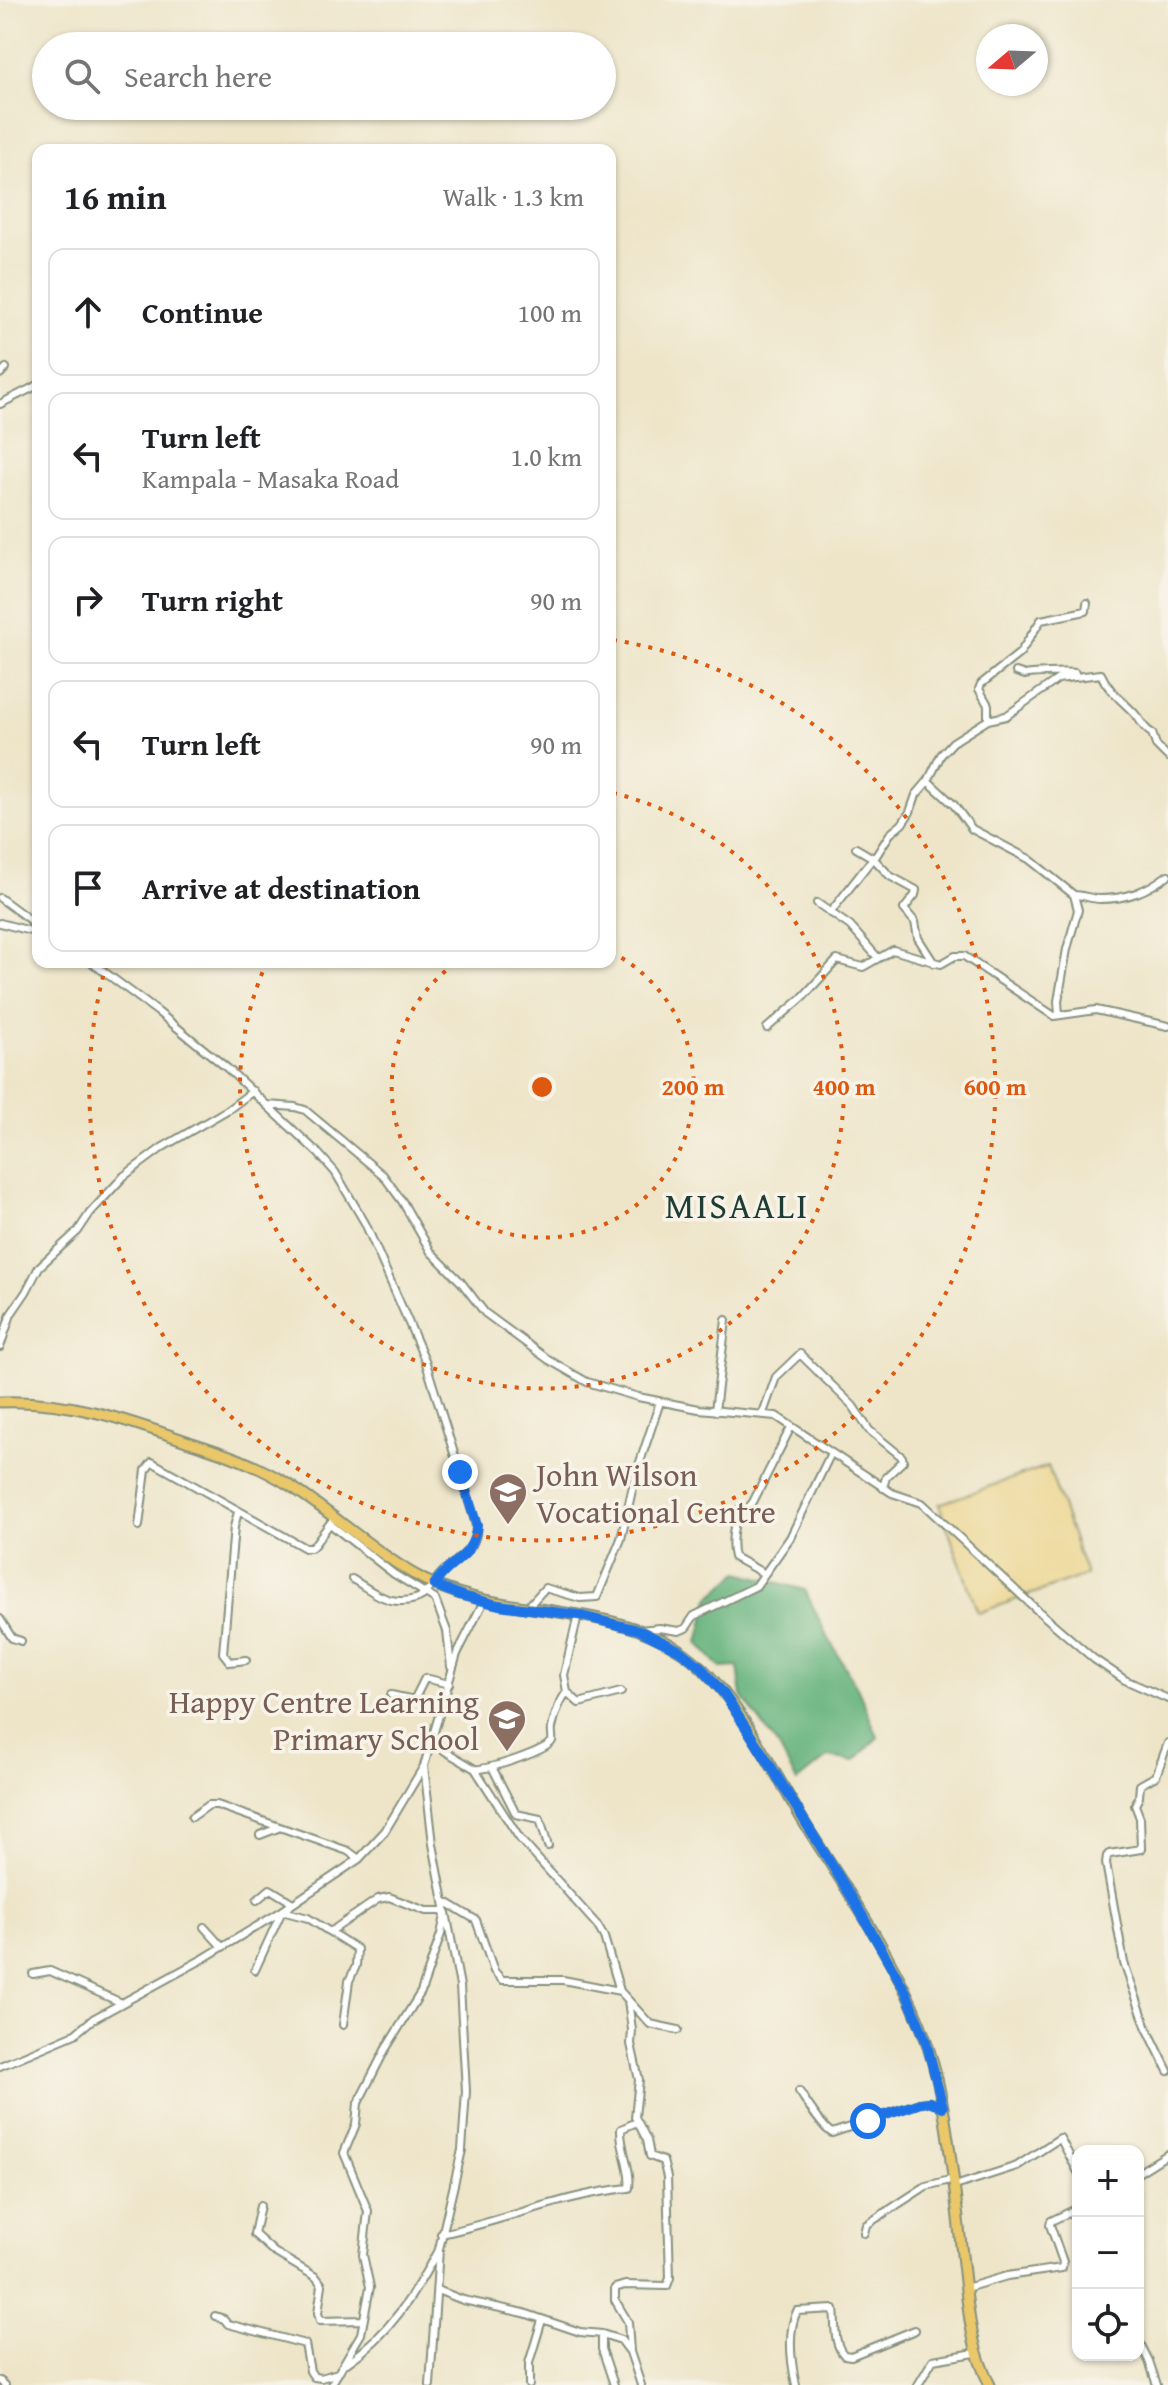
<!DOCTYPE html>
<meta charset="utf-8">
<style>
body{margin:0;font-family:"Gentium Book Plus",serif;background:#f6f6f6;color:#202124}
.controls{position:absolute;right:24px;bottom:24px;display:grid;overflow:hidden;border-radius:16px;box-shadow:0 2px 6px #0004}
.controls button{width:72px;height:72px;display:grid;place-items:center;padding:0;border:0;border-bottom:2px solid #e0e0e0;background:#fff;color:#202124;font:40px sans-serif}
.compass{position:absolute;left:976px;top:24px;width:72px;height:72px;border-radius:50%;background:#fff;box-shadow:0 2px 6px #0004;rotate:251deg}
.stop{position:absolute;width:24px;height:24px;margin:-18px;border:6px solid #1a73e8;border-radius:50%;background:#fff}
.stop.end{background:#1a73e8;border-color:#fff;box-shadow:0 2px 8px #0008}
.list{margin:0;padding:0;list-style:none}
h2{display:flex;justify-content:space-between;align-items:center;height:104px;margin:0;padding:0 32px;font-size:34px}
h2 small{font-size:26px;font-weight:400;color:#757577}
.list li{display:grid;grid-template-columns:52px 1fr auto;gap:24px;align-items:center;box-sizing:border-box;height:128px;margin:0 16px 16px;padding:0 16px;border:2px solid #e0e0e0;border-radius:16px}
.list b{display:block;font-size:30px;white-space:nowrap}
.list p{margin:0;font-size:26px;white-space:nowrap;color:#757577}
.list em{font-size:26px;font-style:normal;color:#757577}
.icon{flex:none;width:44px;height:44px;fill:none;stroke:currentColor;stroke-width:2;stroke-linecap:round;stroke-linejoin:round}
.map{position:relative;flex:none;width:1168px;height:2385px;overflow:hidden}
.search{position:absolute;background:#fff;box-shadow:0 2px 6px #0004;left:32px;top:32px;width:584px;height:88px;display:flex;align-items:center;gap:20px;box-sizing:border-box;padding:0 28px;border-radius:44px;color:#757577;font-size:30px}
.panel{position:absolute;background:#fff;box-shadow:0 2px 6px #0004;left:32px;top:144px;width:584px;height:824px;border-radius:16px}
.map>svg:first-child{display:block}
.forest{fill:#67b47e;stroke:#437859;stroke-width:2}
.sand{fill:#eeda9e;stroke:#868c69;stroke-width:2}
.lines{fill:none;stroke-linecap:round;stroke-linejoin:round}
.street-casing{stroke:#86917e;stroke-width:10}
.primary-casing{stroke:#86917e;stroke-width:13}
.street{stroke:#fff;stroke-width:6}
.primary{stroke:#eac769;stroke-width:9}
.route{stroke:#1a73e8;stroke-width:10}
.ring{fill:none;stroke:#de580e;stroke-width:4;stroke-dasharray:4 8}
.labels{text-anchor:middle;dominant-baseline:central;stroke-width:7;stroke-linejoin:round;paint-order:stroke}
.education-label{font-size:32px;fill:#785e54;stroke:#f7f3e8;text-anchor:start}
.quarter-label{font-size:36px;letter-spacing:2px;fill:#1f3d34;stroke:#f7f3e8}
.centre{fill:#de580e;stroke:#f7f3e8;stroke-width:4}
.ring-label{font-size:24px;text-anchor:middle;font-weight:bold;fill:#de580e;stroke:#f7f3e8;stroke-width:7;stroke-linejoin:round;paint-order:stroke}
</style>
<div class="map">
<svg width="1168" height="2385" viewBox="0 0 1168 2385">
<rect width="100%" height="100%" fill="#f7f3e8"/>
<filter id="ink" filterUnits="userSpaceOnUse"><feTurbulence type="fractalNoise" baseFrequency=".0125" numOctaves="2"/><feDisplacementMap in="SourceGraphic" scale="16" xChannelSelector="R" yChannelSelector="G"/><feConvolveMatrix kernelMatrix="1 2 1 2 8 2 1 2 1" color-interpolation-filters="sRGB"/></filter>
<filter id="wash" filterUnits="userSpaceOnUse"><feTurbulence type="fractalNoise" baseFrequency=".006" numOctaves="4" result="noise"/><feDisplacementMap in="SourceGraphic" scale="32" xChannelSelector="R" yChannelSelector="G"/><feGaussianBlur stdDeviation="1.8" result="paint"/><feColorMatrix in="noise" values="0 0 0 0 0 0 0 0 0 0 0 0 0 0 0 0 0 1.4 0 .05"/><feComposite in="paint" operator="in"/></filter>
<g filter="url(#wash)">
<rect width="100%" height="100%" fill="#eee5c9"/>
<path class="forest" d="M739 1572 805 1590 826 1634 858 1689 878 1737 854 1761 828 1757 797 1782 780 1749 742 1696 738 1667 721 1668 698 1643 709 1598Z"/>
<path class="sand" d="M1048 1466 1086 1575 978 1613 939 1504Z"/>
</g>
<g filter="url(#ink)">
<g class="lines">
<defs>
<path id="street" d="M0 374 6 368
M0 404 38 385
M1016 672 1025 675C1031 673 1066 672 1075 673
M988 720 1006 716 1058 679 1101 674C1108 691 1123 701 1135 714 1142 721 1143 729 1152 733L1156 745 1168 757
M928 781 954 805 972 829 1029 859 1074 895 1078 910 1067 949 1058 1001 1059 1015
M856 848 873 858 876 856 890 834 902 824 910 812 916 795 928 781 941 755 953 742 988 720V705L979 689 981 684 1020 653 1041 620 1086 611 1087 603
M1074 895C1083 895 1091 899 1100 899 1127 899 1147 891 1168 875
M0 898 38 926
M817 903 850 926 878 958
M830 913 873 858 890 876 916 890 915 895 904 909 915 922 918 938 934 963
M0 923 38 933
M91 962 158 1012 227 1068 318 1153 335 1172 365 1223 425 1360 475 1521C481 1546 462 1556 445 1570 428 1585 431 1600 402 1601 383 1602 368 1588 352 1579
M767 1028 802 998 837 960 863 967 893 950 941 964 955 956H964L1054 1016 1096 1010 1168 1026
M267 1105 295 1107 305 1110 383 1175 402 1201 431 1252 461 1282 485 1313 549 1360 587 1382 638 1397 699 1409 776 1416 892 1493 922 1503 1037 1610 1094 1659 1125 1680 1168 1699
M0 1347 11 1314 26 1292 39 1267 78 1231 90 1213 124 1176 163 1147 229 1109 253 1091
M715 1411 726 1320
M763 1413 776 1377 800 1354 853 1406 869 1430 902 1457 903 1461 886 1477 883 1488
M238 1512 234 1527 223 1653 230 1662 246 1660
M330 1524 394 1574 435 1599 447 1631 451 1667
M139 1526 146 1470 152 1462 305 1548H311L314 1545 334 1518
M763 1573 734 1557C730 1541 734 1526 738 1510L749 1507 753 1502 791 1427
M526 1609 545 1588 580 1598 597 1597 621 1539 635 1477 660 1402
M578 1615 564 1675 567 1692 579 1703 621 1692
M0 1619 12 1638 21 1641
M640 1630 659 1628 679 1631 686 1628 694 1616 756 1586 790 1538 831 1453
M391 1695 414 1700 425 1678 449 1684
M431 1739 445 1751 475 1769 520 1839 597 1925 604 1937 620 1991
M1168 1743 1156 1776 1140 1785 1139 1797 1135 1805 1140 1818 1141 1849 1110 1854 1107 1856 1106 1863 1124 1963 1146 2026 1168 2071
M492 1767 516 1814 540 1819 548 1846
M475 1769C486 1771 549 1750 552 1741 553 1737 551 1732 552 1728 554 1717 560 1700 567 1692
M192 1817 209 1805H217L348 1851 359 1859
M260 1835 278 1828
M257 1900 270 1889 293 1903
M446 1902 476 1920 494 1971 502 1980H563L620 1991 650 2024 678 2030
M204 1927 222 1947
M330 1932 357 1949 356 1966 349 1981 343 2025
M255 1970 282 1911 308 1918 330 1932 378 1899 389 1897 426 1911H446L441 1934 421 1992 385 2050 358 2103 356 2124 344 2153 368 2211 363 2255 370 2287 361 2334 331 2385
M33 1974 50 1971 122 2003
M628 2000 632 2030 631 2044 639 2080 635 2117 647 2140 650 2156 663 2161 667 2177 670 2278 667 2286 625 2285 615 2288V2300L628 2322 630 2352
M0 2066 75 2034 93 2019 201 1960 282 1911 359 1859 385 1831 424 1766
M799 2091C806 2101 823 2129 832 2133L920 2103 929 2102 943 2107
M1138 2173 1168 2154
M955 2186 1017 2166 1060 2138 1078 2172
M260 2206 254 2234 274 2252 316 2277 322 2285 318 2313 320 2321 363 2320
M1138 2222V2232
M864 2233 866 2225 926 2186 954 2179
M441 2234C504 2221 565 2194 629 2188 632 2169 620 2149 621 2129L637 2122
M966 2288 1007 2276 1062 2268 1063 2262 1050 2225 1051 2221 1078 2208
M437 2290 463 2300 524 2313 580 2332 602 2334 621 2340 630 2352 641 2385
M215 2316 224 2319 228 2324 305 2344 310 2371 314 2377 321 2378 338 2373
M602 2334V2349L614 2385
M1138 2339 1149 2361 1157 2385
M347 2363C390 2334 413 2296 437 2252
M0 2381 5 2385
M430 2385 439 2249 462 2150 466 2091 460 1986 433 1844 424 1766 457 1654 484 1601
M529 2385V2363L542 2320
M796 2385C791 2362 787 2332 797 2311L834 2309C836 2325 833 2343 844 2355L851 2356 915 2330
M918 2385 933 2360 975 2353"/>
<path id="primary" d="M0 1402C67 1399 127 1420 189 1442 224 1453 258 1465 289 1485 331 1512 367 1546 410 1572 494 1623 602 1596 684 1653 734 1688 773 1772 805 1824 842 1883 883 1941 912 2005 926 2036 936 2069 942 2102 952 2156 957 2210 963 2264 968 2306 970 2347 990 2385"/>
</defs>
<use href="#street" class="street-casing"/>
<use href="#primary" class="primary-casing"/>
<use href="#street" class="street"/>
<use href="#primary" class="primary"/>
</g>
</g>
<g class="lines" filter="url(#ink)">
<path class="route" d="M460 1472 477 1526C471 1562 451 1558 434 1585L463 1596 499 1605 578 1615 639 1630 679 1650 700 1666 724 1694 767 1760 857 1906 906 1992 926 2041 943 2107 929 2102 920 2103 868 2121"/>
</g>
<g class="ring">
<path d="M611 952A151 151 0 1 1 456 963"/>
<path d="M613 793A302 302 0 1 1 266 964"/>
<path d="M613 640A453 453 0 1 1 107 962"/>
</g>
<defs>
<symbol id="school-pin" viewBox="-11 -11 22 30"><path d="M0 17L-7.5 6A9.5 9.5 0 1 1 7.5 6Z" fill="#8d6e63" stroke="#f7f3e8"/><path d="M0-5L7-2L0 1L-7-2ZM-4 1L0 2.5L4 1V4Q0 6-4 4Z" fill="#fff"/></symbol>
</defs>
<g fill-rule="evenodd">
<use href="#school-pin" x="486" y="1470" width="44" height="60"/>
<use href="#school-pin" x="485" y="1697" width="44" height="60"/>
</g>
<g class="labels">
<g class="education-label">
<text x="536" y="1474">John Wilson<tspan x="536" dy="37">Vocational Centre</tspan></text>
<text x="479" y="1701" text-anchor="end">Happy Centre Learning<tspan x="479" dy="37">Primary School</tspan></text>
</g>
<g class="quarter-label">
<text x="737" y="1204">MISAALI</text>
</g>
</g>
<circle cx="542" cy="1087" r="12" class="centre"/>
<g class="ring-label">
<text x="693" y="1095">200 m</text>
<text x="844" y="1095">400 m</text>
<text x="995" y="1095">600 m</text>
</g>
</svg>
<div class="controls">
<button>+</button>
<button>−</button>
<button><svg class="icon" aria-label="locate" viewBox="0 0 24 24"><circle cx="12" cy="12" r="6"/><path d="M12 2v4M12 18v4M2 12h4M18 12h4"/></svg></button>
</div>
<svg class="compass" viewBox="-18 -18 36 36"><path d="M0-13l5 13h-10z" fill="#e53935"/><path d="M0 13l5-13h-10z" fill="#757577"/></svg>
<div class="stop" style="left:868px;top:2121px"></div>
<div class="stop end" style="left:460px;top:1472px"></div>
<div class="search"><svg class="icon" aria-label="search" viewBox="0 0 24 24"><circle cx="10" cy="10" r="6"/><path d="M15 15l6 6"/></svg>Search here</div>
<section class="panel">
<h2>16 min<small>Walk · 1.3 km</small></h2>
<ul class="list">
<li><svg class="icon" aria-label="ahead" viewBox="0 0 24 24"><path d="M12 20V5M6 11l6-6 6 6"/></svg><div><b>Continue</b></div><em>100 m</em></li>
<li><svg class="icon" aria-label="left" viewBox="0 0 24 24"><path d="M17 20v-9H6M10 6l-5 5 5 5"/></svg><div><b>Turn left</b><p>Kampala - Masaka Road</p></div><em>1.0 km</em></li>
<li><svg class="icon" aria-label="right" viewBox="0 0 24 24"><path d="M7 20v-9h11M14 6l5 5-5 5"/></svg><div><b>Turn right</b></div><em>90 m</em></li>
<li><svg class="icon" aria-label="left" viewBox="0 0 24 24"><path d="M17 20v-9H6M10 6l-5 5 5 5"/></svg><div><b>Turn left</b></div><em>90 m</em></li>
<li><svg class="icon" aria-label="arrive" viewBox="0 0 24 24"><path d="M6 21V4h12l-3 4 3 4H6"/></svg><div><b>Arrive at destination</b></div></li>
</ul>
</section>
</div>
